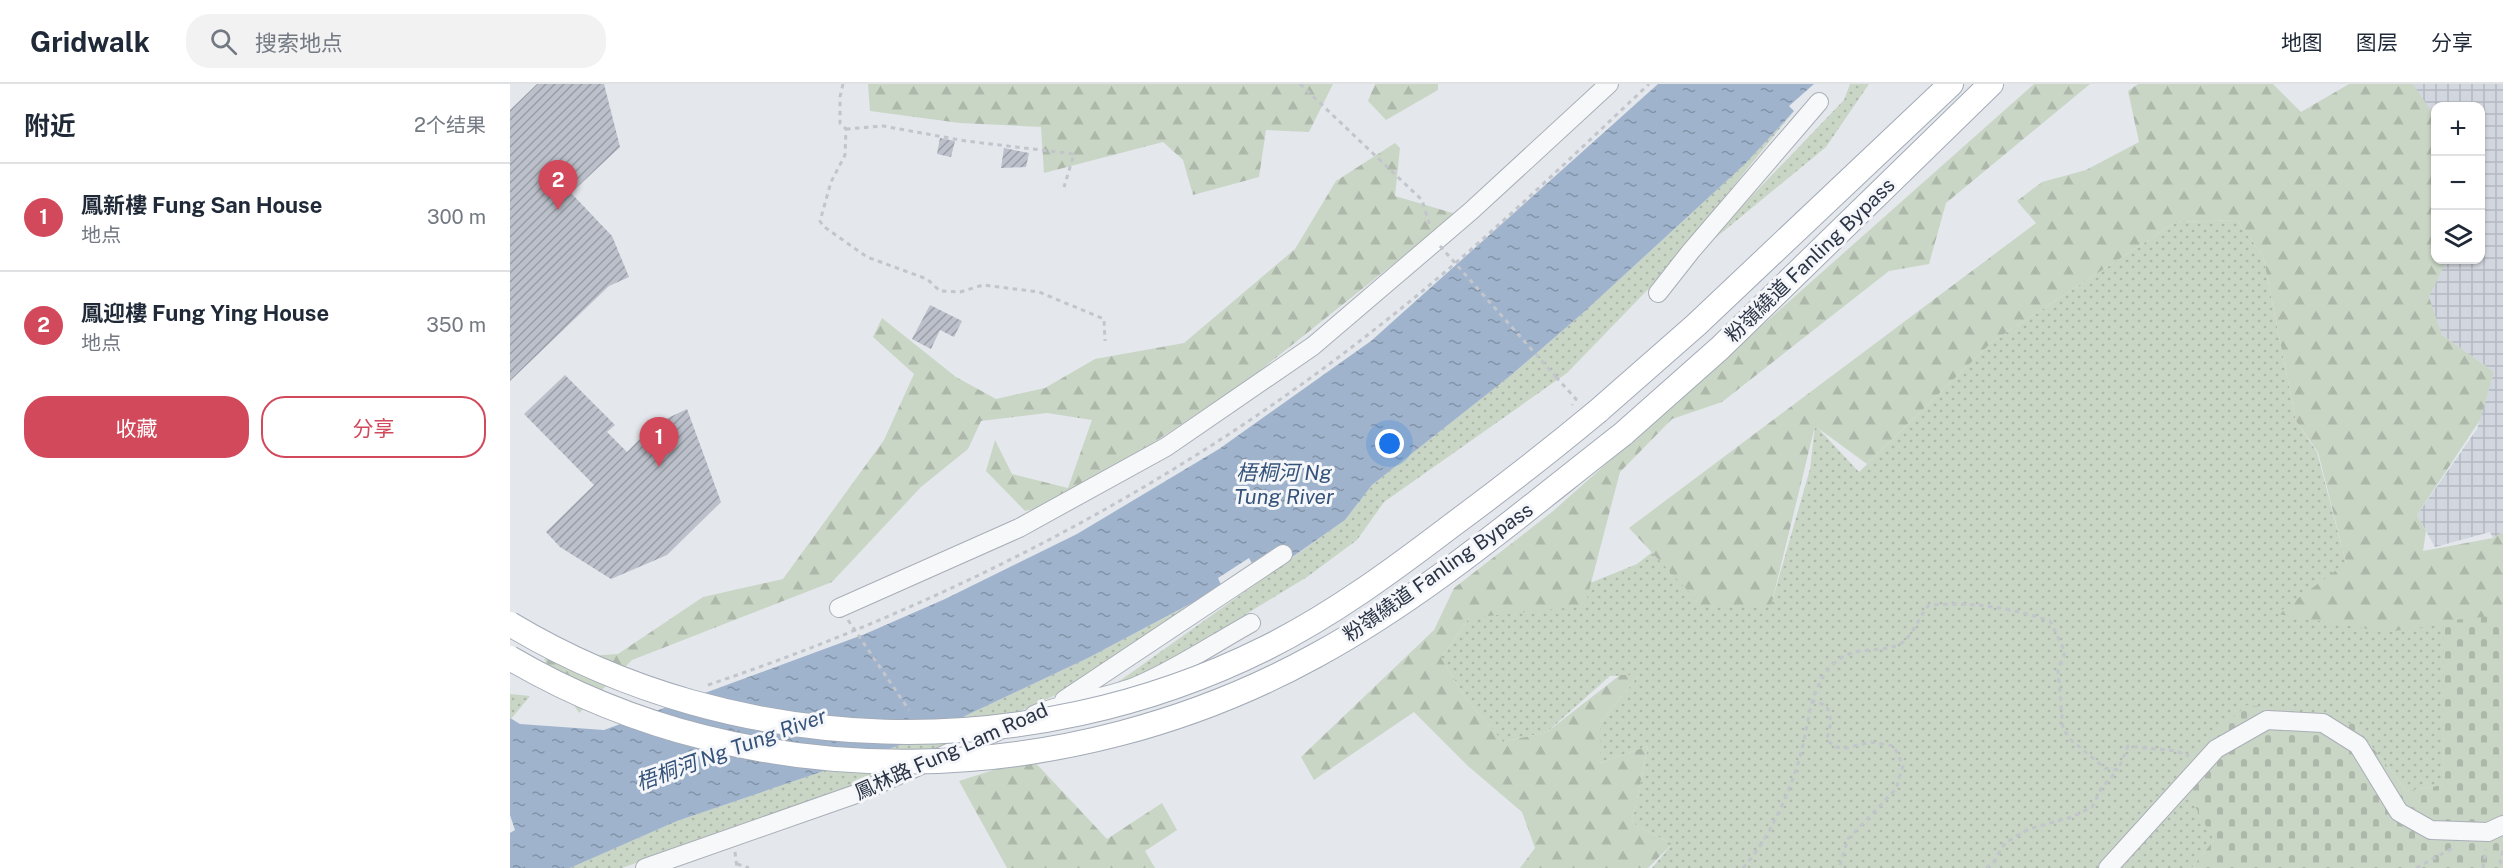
<!DOCTYPE html>
<html lang="zh">
<meta charset="utf-8">
<style>
body{margin:0;font-family:"Public Sans","Noto Sans SC",sans-serif;background:#f2f2f3;color:#1f2937}
.controls{position:absolute;right:18px;top:18px;display:grid;overflow:hidden;border-radius:12px;box-shadow:0 2px 4px #0004}
.controls button{width:54px;height:54px;display:grid;place-items:center;padding:0;border:0;border-bottom:2px solid #e0e1e3;background:#fff;color:#1f2937;font:30px sans-serif}
.you{position:absolute;left:880px;top:360px;width:21px;height:21px;margin:-15px;border:4px solid #fff;border-radius:50%;background:#1a73e8;box-shadow:0 0 0 9px #1a73e833}
.badge{display:grid;place-items:center;width:39px;height:39px;border-radius:50%;background:#d1495b;color:#fff;font-size:20px;font-weight:700}
.pin{position:absolute;translate:-50% -50px;filter:drop-shadow(0 2px 3px #0008)}
.pin::after{content:'';position:absolute;top:32px;width:21px;height:18px;background:inherit;clip-path:polygon(0 0,100% 0,50% 100%)}
.list{margin:0;padding:0;list-style:none}
h2{display:flex;justify-content:space-between;align-items:center;height:78px;margin:0;padding:0 24px;font-size:26px}
h2 small{font-size:20px;font-weight:400;color:#747a83}
.list li{display:grid;grid-template-columns:39px 1fr auto;gap:18px;align-items:center;box-sizing:border-box;height:108px;padding:0 24px;border-top:2px solid #e0e1e3}
.list b{display:block;font-size:22px;white-space:nowrap}
.list p{margin:0;font-size:20px;white-space:nowrap;color:#747a83}
.list em{font-size:20px;font-style:normal;color:#747a83}
.actions{display:flex;gap:12px;padding:18px 24px}
.actions a{flex:1;padding:14px 0;border:2px solid #d1495b;border-radius:24px;text-align:center;font-size:21px;color:#d1495b}
.actions .main{background:#d1495b;color:#fff}
.icon{flex:none;width:33px;height:33px;fill:none;stroke:currentColor;stroke-width:2;stroke-linecap:round;stroke-linejoin:round}
.map{position:relative;flex:none;width:1993px;height:784px;overflow:hidden}
header{display:flex;align-items:center;gap:36px;box-sizing:border-box;height:84px;padding:0 30px;background:#fff;border-bottom:2px solid #e0e1e3}
header strong{font-size:28px}
nav{display:flex;gap:33px;margin-inline-start:auto;font-size:21px}
.search{width:420px;height:54px;background:#f2f2f3;display:flex;align-items:center;gap:15px;box-sizing:border-box;padding:0 21px;border-radius:24px;color:#747a83;font-size:22px}
main{display:flex}
aside{flex:1;background:#fff}
.map>svg:first-child{display:block}
.industrial{fill:url(#industrial-grid)}
.grass{fill:url(#grass-dots)}
.forest{fill:url(#forest-firs)}
.cemetery{fill:url(#cemetery-stones)}
.water{fill:url(#water-ripples)}
.building{fill:url(#building-hatch)}
.lines{fill:none;stroke-linecap:round;stroke-linejoin:round}
.minor-casing{stroke:#a9aeb7;stroke-width:20}
.major-casing{stroke:#a3abb8;stroke-width:26}
.path{stroke:#c2c5cb;stroke-width:3;stroke-dasharray:4.5 4.5;stroke-linecap:butt}
.minor{stroke:#f7f8fa;stroke-width:18}
.major{stroke:#fff;stroke-width:24}
.major-bridge-casing{stroke:#a3abb8;stroke-width:26;stroke-linecap:butt}
.path-bridge{stroke:#c2c5cb;stroke-width:3;stroke-dasharray:4.5 4.5;stroke-linecap:butt}
.major-bridge{stroke:#fff;stroke-width:24}
.labels{text-anchor:middle;dominant-baseline:central;stroke-width:6;stroke-linejoin:round;paint-order:stroke}
.street-label{font-size:20px;fill:#2b3445;stroke:#f4f6f9}
.water-label{font-size:21px;font-style:italic;fill:#34527a;stroke:#f4f6f9}
</style>
<header>
<strong>Gridwalk</strong>
<div class="search"><svg class="icon" aria-label="search" viewBox="0 0 24 24"><circle cx="10" cy="10" r="6"/><path d="M15 15l6 6"/></svg>搜索地点</div>
<nav><a>地图</a><a>图层</a><a>分享</a></nav>
</header>
<main>
<aside>
<h2>附近<small>2个结果</small></h2>
<ul class="list">
<li><span class="badge">1</span><div><b>鳳新樓 Fung San House</b><p>地点</p></div><em>300 m</em></li>
<li><span class="badge">2</span><div><b>鳳迎樓 Fung Ying House</b><p>地点</p></div><em>350 m</em></li>
</ul>
<div class="actions"><a class="main">收藏</a><a>分享</a></div>
</aside>
<div class="map">
<svg width="1993" height="784" viewBox="0 0 1993 784">
<defs>
<pattern id="industrial-grid" width="8" height="8" patternUnits="userSpaceOnUse" patternTransform="scale(1.5)"><rect width="8" height="8" fill="#d2d6de"/><path d="M0 4h8M4 0v8" fill="none" stroke="#b4b8c0"/></pattern>
<pattern id="grass-dots" width="8" height="8" patternUnits="userSpaceOnUse" patternTransform="scale(1.5)"><rect width="8" height="8" fill="#c9d6c5"/><path d="M2 2h.1M6 6h.1" fill="none" stroke="#adb8ab" stroke-width="1.8" stroke-linecap="round"/></pattern>
<pattern id="forest-firs" width="22" height="20" patternUnits="userSpaceOnUse" patternTransform="scale(1.5)"><rect width="22" height="20" fill="#c9d6c5"/><path d="M5 1l3.5 6h-7zM16 11l3.5 6h-7z" fill="#adb8ab"/></pattern>
<pattern id="cemetery-stones" width="16" height="16" patternUnits="userSpaceOnUse" patternTransform="scale(1.5)"><rect width="16" height="16" fill="#c9d6c5"/><path d="M2 7V4a2 2 0 0 1 4 0v3zM10 15v-3a2 2 0 0 1 4 0v3z" fill="#adb8ab"/></pattern>
<pattern id="water-ripples" width="26" height="14" patternUnits="userSpaceOnUse" patternTransform="scale(1.5)"><rect width="26" height="14" fill="#9fb4cc"/><path d="M2 4q2-2 4 0t4 0M15 11q2-2 4 0t4 0" fill="none" stroke="#8293a7"/></pattern>
<pattern id="building-hatch" width="6" height="6" patternUnits="userSpaceOnUse" patternTransform="scale(1.5)"><rect width="6" height="6" fill="#bbc0ca"/><path d="M-1 1l2-2M0 6l6-6M5 7l2-2" fill="none" stroke="#989da6"/></pattern>
</defs>
<rect width="100%" height="100%" fill="#e4e7ec"/>
<path class="industrial" d="M1898 0H1993V448L1983 454 1980 448 1925 463 1907 431 1967 345 1984 288 1932 251 1918 213 1937 176H1970V22H1926L1925 42Z"/>
<path class="grass" d="M1340 0H1359L1316 63 1187 169 1334 16Z
M1284 27 1150 193 1057 289 874 418 847 456 797 493 646 585 604 601 835 436 862 401 1000 292 1074 228 1235 80Z
M1727 136 1753 172 1786 337 1807 368 1836 479 1936 524 1933 701 1897 707 1844 640 1704 756 1682 784H1142L1162 760 1122 739 1138 662 1090 679V639L1129 591 1100 592 1037 648 993 658 957 616 931 574 964 527 1043 514 1127 480 1170 446 1261 521 1300 385 1305 341 1349 388 1482 258 1666 138Z
M699 510 557 606 354 698 112 784H60L167 737 402 657 578 574Z
M0 610 20 612 1 635 0 634Z"/>
<path class="forest" d="M358 0H823L799 48 756 46 749 93 683 111 673 76 653 58 534 89 531 43 450 39 360 27Z
M865 0H928V6L876 36 858 17Z
M1524 0H1580L1436 119 1419 180 1379 187 1212 318 1162 335 1110 388 1075 522 959 534 931 574 957 616 993 658 1037 648 1110 591H1129L1090 639V679L1138 662 1122 739 1162 760 1138 784H1010L1025 764 1012 728 958 682 904 628 804 696 791 673 924 546 944 504 1042 428Z
M1628 0H1763L1791 28 1839 0H1903L1925 33 1926 131 1923 138 1925 141 1926 176H1937L1919 213 1932 251 1984 288 1970 336 1907 431 1916 447 1913 467 1983 454 1993 448V532L1877 548 1767 530 1836 479 1808 368 1786 337 1753 172 1727 136 1666 138 1482 258 1357 380 1305 342 1261 522H1192L1119 444 1526 139 1507 117 1532 98 1576 86 1629 58 1618 7Z
M885 59 890 64 885 112 946 130 738 296 552 419 515 427 476 387 485 356 502 390 558 404 582 336 537 329 471 337 458 365 411 403 322 498 122 576 69 629 34 575 108 570 193 513 273 495 374 356 404 290 363 253 372 234 446 293 486 315 535 304 585 275 674 259 785 165 826 97Z
M521 674 597 755 652 719 667 746 635 767 645 784H497L449 697Z"/>
<path class="cemetery" d="M1993 531V784H1682L1704 756 1665 687 1737 621 1782 626 1844 640 1897 707 1933 701 1934 537Z"/>
<path class="water" d="M1148 0H1304L1279 22 1284 27 1235 80 1074 228 1000 292 862 401 835 436 778 476 744 483 739 474 708 494 712 503 578 574 402 657 167 737 60 784H0V749L5 746 0 731V634L10 640 94 646 355 550 435 515 567 450 709 365 861 257Z"/>
<path class="building" d="M27 0H94L110 63 61 109 102 152 119 193 99 202 0 297V26Z
M430 54 445 57 441 73 427 70Z
M494 64 519 69 516 83 491 84Z
M420 221 452 237 444 253 430 246 421 265 402 255Z
M55 291 105 341 97 348 117 368 145 340 177 325 211 418 157 471 101 495 50 463 36 448 84 401 14 330Z"/>
<g class="lines">
<defs>
<path id="minor" d="M1148 209 1181 167 1309 18
M329 524 509 444 656 363 803 262 961 127 1099 0
M554 616 773 470
M524 631C558 616 596 616 631 600 668 584 705 559 741 539
M135 784 346 710 488 647
M1598 784 1706 665 1757 636 1813 639 1848 661 1889 728 1921 746 1978 748 1993 741"/>
<path id="major" d="M1088 327 1186 241 1441 0
M1113 350 1210 264 1481 0"/>
</defs>
<use href="#minor" class="minor-casing"/>
<use href="#major" class="major-casing"/>
<path class="path" d="M333 0 330 13V39L336 45 335 71 321 98 310 137 313 142 357 173 417 195 430 207 450 208 473 201 529 208 594 235 595 257
M790 0 912 116 920 142
M336 45 373 42 456 57 564 70 554 103
M1046 293 1066 315 1062 321
M198 601C439 520 668 401 869 242 964 168 1051 83 1139 0
M1301 616 1317 622 1321 638 1317 655 1324 663 1336 664 1361 658 1384 662 1393 682 1386 705 1338 755 1329 784
M1993 767 1990 778 1993 781
M225 768 227 784
M227 780 239 784
M1233 784C1259 756 1283 702 1292 665 1299 638 1299 611 1317 587 1340 558 1362 571 1388 561 1402 555 1409 532 1419 521 1463 518 1498 523 1540 537L1555 568 1548 586 1553 645 1561 656 1595 684 1608 686 1618 662 1666 667 1679 672
M1476 784 1483 779 1495 759 1519 745 1562 733 1582 723 1592 703 1608 686
M1906 784 1943 764
M1973 784 1976 765"/>
<use href="#minor" class="minor"/>
<use href="#major" class="major"/>
<defs>
<path id="major-bridge" d="M0 540C228 677 519 682 756 564 822 531 882 487 941 442 991 405 1040 367 1088 327
M0 574C245 718 559 707 805 572 916 512 1014 427 1113 350"/>
</defs>
<use href="#major-bridge" class="major-bridge-casing"/>
<path class="path-bridge" d="M930 162 1046 293
M338 536 399 626"/>
<use href="#major-bridge" class="major-bridge"/>
</g>
<g class="labels">
<g class="street-label">
<text transform="translate(1300 176) rotate(-44)">粉嶺繞道 Fanling Bypass</text>
<text transform="translate(928 488) rotate(-35)">粉嶺繞道 Fanling Bypass</text>
<text transform="translate(441 667) rotate(-24)">鳳林路 Fung Lam Road</text>
</g>
<g class="water-label">
<text x="774" y="388">梧桐河 Ng<tspan x="774" dy="24">Tung River</tspan></text>
<text transform="translate(221 665) rotate(-20)">梧桐河 Ng Tung River</text>
</g>
</g>
</svg>
<div class="controls">
<button>+</button>
<button>−</button>
<button><svg class="icon" aria-label="layers" viewBox="0 0 24 24"><path d="M12 4l9 5-9 5-9-5zM3 14l9 5 9-5"/></svg></button>
</div>
<div class="you"></div>
<div class="pin badge" style="left:149px;top:383px">1</div>
<div class="pin badge" style="left:48px;top:126px">2</div>
</div>
</main>
